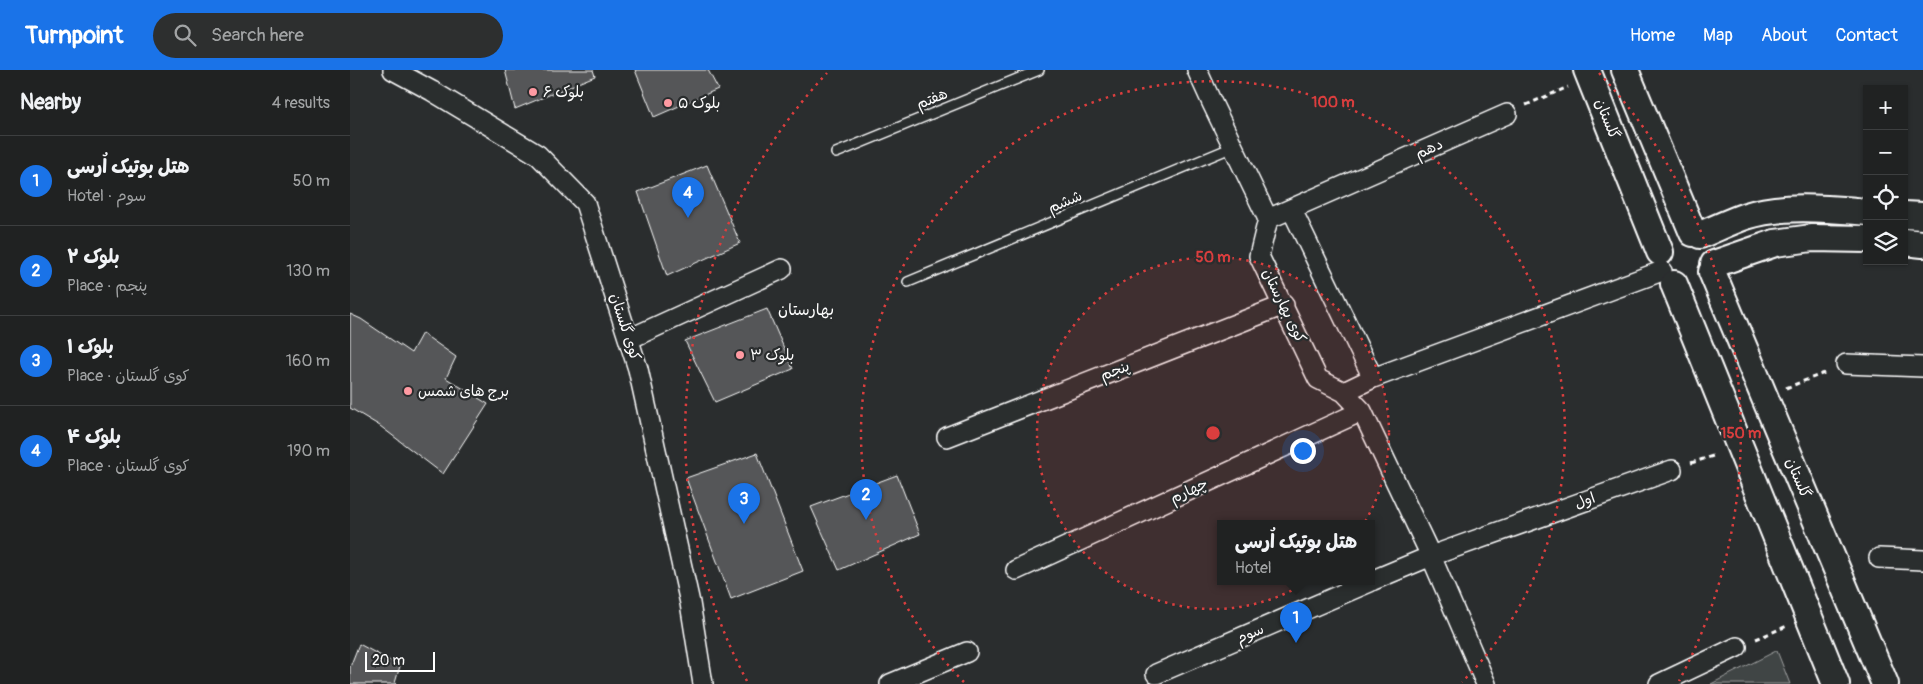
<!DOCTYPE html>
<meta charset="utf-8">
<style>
body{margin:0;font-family:Pangolin,"Playpen Sans Arabic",sans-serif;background:#2d2f2f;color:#f1f3f6}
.controls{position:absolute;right:15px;top:15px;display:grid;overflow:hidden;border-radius:0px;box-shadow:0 1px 4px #0004}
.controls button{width:45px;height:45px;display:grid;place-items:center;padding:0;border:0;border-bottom:1px solid #3d3f40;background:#202222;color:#f1f3f6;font:25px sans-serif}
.scale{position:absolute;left:15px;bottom:12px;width:70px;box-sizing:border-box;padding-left:5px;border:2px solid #fff;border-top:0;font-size:14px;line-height:18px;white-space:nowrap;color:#fff;-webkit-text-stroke:4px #2a2d2e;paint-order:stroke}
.you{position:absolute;left:952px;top:380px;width:18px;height:18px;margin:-12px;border:4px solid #fff;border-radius:50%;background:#1a73e8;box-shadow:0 0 0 8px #1a73e833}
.badge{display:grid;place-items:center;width:32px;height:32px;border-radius:50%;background:#1a73e8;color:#fff;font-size:16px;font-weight:700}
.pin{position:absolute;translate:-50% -41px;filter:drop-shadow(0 1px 2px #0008)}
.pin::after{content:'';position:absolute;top:26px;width:18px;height:15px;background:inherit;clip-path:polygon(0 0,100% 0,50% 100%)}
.popup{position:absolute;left:867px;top:450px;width:158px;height:65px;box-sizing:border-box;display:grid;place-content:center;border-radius:0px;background:#202222;filter:drop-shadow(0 1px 4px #0005);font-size:16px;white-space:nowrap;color:#a2a4a5}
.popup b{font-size:19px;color:#f1f3f6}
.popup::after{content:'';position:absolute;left:50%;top:100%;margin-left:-10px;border:10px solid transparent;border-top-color:#202222}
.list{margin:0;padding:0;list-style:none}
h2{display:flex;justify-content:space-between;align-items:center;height:65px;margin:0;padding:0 20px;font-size:21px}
h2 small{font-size:16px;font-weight:400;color:#a2a4a5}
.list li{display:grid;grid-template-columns:32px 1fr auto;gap:15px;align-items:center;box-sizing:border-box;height:90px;padding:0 20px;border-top:1px solid #3d3f40}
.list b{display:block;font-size:19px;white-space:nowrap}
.list p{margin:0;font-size:16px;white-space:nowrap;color:#a2a4a5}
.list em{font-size:16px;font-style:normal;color:#a2a4a5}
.icon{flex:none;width:28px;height:28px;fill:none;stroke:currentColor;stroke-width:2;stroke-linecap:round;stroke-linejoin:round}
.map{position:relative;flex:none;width:1573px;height:614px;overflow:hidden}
header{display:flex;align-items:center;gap:30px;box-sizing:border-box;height:70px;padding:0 25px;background:#1a73e8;color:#fff}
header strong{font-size:24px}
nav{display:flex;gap:28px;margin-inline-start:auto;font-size:18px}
.search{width:350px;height:45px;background:#2d2f2f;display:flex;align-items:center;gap:12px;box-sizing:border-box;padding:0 18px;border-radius:28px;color:#a2a4a5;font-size:19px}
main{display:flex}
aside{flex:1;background:#202222}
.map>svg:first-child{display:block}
.green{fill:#414445;stroke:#a0a2a2}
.building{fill:#555758;stroke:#fff}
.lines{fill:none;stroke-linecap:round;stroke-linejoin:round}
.lane-casing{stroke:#fff;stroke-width:12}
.street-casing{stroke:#fff;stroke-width:22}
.secondary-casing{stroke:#fff;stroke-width:30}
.path{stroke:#fff;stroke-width:3;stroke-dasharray:5 4;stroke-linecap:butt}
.lane{stroke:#2a2d2e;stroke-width:9}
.street{stroke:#2a2d2e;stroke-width:19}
.secondary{stroke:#2a2d2e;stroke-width:26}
.ring{fill:none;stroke:#da3e3e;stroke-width:2.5;stroke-dasharray:2.5 5}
.poi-dot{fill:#ff9aa2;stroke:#2a2d2e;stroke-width:2}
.labels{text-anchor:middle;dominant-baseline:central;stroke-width:4.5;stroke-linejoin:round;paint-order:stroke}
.poi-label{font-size:15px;fill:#fff;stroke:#2a2d2e;text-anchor:start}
.street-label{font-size:15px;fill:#fff;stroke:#2a2d2e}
.neighbourhood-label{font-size:16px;fill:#fff;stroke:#2a2d2e}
.centre{fill:#da3e3e;stroke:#2a2d2e;stroke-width:2.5}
.ring-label{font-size:15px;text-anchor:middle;font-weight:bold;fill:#da3e3e;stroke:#2a2d2e;stroke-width:4.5;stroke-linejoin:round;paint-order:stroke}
</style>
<header>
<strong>Turnpoint</strong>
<div class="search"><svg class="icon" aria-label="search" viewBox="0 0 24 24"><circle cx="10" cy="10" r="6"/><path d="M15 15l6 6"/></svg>Search here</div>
<nav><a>Home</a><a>Map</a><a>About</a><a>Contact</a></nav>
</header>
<main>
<aside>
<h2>Nearby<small>4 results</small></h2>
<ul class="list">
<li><span class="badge">1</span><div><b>هتل بوتیک اُرسی</b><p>Hotel · سوم</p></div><em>50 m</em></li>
<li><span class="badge">2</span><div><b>بلوک ۲</b><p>Place · پنجم</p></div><em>130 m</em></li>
<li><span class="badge">3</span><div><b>بلوک ۱</b><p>Place · کوی گلستان</p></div><em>160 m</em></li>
<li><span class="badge">4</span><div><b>بلوک ۴</b><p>Place · کوی گلستان</p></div><em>190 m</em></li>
</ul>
</aside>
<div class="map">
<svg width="1573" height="614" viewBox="0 0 1573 614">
<rect width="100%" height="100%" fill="#2a2d2e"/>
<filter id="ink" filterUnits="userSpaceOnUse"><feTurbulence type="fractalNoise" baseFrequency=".02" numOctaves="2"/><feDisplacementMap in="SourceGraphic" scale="10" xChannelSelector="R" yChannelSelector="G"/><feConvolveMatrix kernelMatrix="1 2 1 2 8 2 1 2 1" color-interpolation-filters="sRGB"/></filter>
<g filter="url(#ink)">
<path class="green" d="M1427 581 1440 614H1361L1426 581Z"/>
<path class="building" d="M155 0H243L245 6 165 39Z
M285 0H358L368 19 304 47Z
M357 95 390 173 317 206 288 122Z
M417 239 443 299 365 332 335 271Z
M0 244 11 249 61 283 72 263 106 287 96 308 138 334 93 404 30 356 0 338Z
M407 383 453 501 381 529 336 408Z
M547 405 570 464 489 500 461 437Z
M9 574 50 596 45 613 47 614H0V597Z"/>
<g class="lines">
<defs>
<path id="lane" d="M486 83 689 0
M558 212 883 77"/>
<path id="street" d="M43 0 82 21 188 85 235 133 288 299 340 533 353 614
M847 0 862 33 918 149 909 186 968 309 994 322 1012 341 1081 486 1136 614
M942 140 1023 308
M918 149 1157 44
M279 269 432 199
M1496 294 1573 297
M994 322 1023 308 1312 201
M597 367 934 235
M1529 488 1573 490
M666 500 1012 341
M1021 511 1081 486 1322 400
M806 604 1020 512
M540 614 617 582
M1309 614 1387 577"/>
<path id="secondary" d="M1237 0 1310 182
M1275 0 1343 163
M1554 145 1573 146
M1350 165C1365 159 1381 151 1396 146 1432 134 1480 139 1517 142
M1554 172 1573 174
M1364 194 1425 173 1462 168 1517 169
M1362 202 1535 614
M1324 214 1486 614"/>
</defs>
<use href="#lane" class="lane-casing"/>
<use href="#street" class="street-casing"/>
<use href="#secondary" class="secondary-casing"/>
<path class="path" d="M1176 35 1218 17
M1436 318 1477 302
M1341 393 1366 385
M1406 569 1437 556"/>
<use href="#lane" class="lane"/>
<use href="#street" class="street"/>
<use href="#secondary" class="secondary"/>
</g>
</g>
<circle cx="863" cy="363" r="176" fill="#da3e3e" fill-opacity=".12"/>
<g class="ring">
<circle cx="863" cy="363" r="176"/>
<path d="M614 612A352 352 0 1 1 1112 612"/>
<path d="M397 611A528 528 0 0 1 477 3M1249 3A528 528 0 0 1 1329 611"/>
</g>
<g class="poi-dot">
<circle cx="183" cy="22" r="5"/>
<circle cx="318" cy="33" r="5"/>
<circle cx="390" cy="285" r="5"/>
<circle cx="58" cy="321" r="5"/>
</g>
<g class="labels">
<g class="poi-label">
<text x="193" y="22">بلوک ۶</text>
<text x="328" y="33">بلوک ۵</text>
<text x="400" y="285">بلوک ۳</text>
<text x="68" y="321">برج های شمس</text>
</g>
<g class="street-label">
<text transform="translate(582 29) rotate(-22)">هفتم</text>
<text transform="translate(1257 49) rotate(68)">گلستان</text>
<text transform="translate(1079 79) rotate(-24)">دهم</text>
<text transform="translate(715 132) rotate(-23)">ششم</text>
<text transform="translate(934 236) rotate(64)">کوی بهارستان</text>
<text transform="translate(275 257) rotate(72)">کوی گلستان</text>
<text transform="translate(765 301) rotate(-21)">پنجم</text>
<text transform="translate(1448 408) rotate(67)">گلستان</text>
<text transform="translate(839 421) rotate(-25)">چهارم</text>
<text transform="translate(1235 431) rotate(-20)">اول</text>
<text transform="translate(900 564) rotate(-23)">سوم</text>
</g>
<g class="neighbourhood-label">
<text x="456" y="240">بهارستان</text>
</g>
</g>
<circle cx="863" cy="363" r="8" class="centre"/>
<g class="ring-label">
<text x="983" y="37">100 m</text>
<text x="863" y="192">50 m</text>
<text x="1391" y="368">150 m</text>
</g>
</svg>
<div class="controls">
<button>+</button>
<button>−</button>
<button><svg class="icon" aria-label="locate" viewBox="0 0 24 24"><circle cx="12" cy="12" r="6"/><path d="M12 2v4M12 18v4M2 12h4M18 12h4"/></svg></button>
<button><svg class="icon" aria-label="layers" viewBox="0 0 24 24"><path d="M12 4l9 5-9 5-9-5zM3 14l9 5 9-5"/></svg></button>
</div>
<div class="scale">20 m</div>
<div class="you"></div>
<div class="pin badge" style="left:946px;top:573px">1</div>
<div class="popup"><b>هتل بوتیک اُرسی</b>Hotel</div>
<div class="pin badge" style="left:516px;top:450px">2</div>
<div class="pin badge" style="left:394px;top:454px">3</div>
<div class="pin badge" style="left:338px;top:148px">4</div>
</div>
</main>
